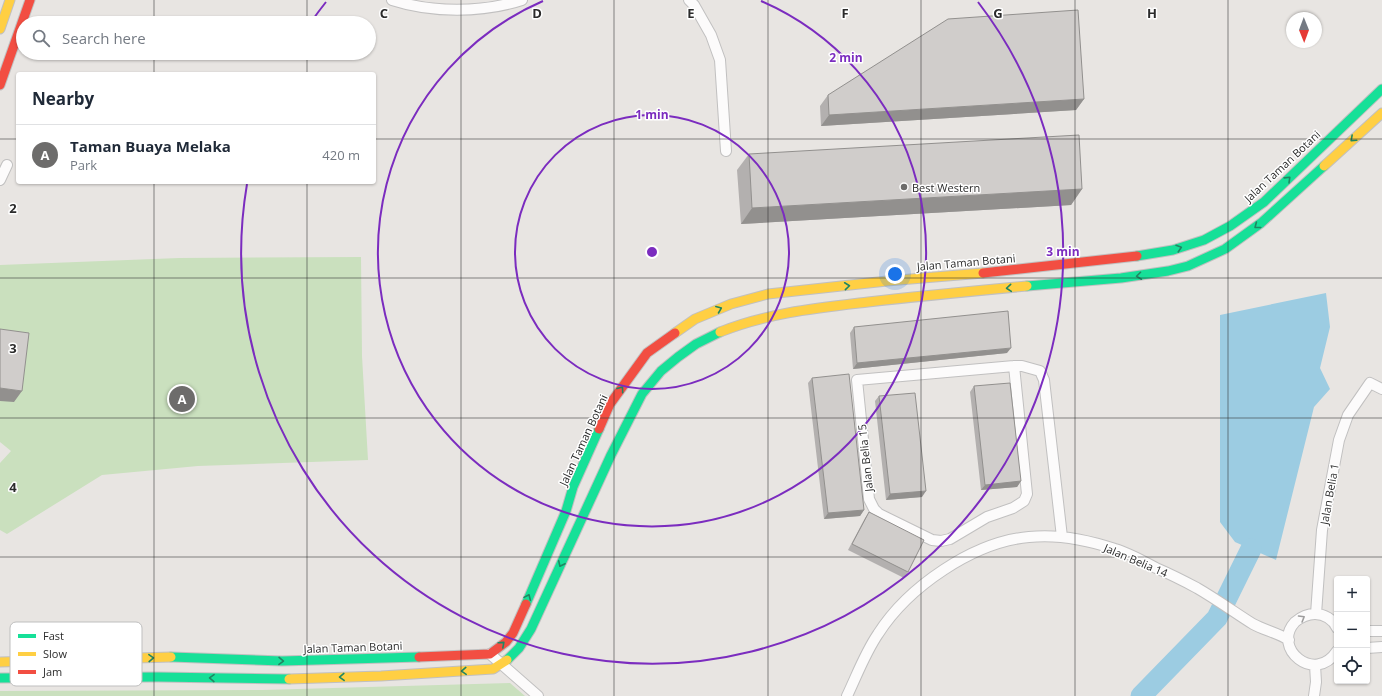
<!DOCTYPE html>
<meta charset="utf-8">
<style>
body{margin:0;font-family:"Open Sans",sans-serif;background:#f6f6f7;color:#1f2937}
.controls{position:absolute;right:12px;bottom:12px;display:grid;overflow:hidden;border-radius:4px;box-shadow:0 1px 3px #0004}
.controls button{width:36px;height:36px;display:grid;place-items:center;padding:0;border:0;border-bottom:1px solid #e0e1e3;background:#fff;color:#1f2937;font:20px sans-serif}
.compass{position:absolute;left:1286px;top:12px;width:36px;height:36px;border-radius:50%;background:#fff;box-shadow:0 1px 3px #0004;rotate:179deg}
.you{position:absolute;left:895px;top:274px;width:14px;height:14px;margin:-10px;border:3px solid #fff;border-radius:50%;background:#1a73e8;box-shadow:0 0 0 6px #1a73e833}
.badge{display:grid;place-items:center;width:26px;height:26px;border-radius:50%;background:#6d6c6b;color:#fff;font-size:13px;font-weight:700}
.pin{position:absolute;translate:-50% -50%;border:2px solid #fff;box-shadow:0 1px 4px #0006}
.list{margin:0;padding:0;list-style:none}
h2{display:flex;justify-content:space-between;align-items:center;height:52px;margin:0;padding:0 16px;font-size:17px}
h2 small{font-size:13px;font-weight:400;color:#747a83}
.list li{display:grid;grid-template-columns:26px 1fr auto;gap:12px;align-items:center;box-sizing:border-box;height:60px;padding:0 16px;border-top:1px solid #e0e1e3}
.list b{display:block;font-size:15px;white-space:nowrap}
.list p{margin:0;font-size:13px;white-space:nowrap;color:#747a83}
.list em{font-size:13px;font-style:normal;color:#747a83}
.icon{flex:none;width:22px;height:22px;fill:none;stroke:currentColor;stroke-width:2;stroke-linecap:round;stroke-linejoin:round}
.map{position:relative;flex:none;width:1382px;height:696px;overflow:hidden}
.search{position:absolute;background:#fff;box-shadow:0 1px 3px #0004;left:16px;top:16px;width:360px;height:44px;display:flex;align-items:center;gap:10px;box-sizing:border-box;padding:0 14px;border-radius:22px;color:#747a83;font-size:15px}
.panel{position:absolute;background:#fff;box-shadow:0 1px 3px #0004;left:16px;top:72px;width:360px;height:112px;border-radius:4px}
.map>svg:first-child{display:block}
.green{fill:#cae0be}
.water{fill:#9ccce2}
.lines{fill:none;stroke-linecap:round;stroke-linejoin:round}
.river{stroke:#9ccce2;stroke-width:21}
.street-casing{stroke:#c1c0c0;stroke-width:12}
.fast-casing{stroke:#c1c0c0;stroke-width:11}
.slow-casing{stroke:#c1c0c0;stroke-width:11}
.jam-casing{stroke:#c1c0c0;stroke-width:11}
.street{stroke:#fcfbfb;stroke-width:10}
.fast{stroke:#16e098;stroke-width:9}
.slow{stroke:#ffcf43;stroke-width:9}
.jam{stroke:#f24e42;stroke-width:9}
.wall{fill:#b3b0af}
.shaded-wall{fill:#92908e}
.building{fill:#d0cdcb;stroke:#92908e}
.oneway{stroke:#208662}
.oneway2{stroke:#9e9d9d}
.grid{fill:none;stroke:#2b2b2b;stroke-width:1;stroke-opacity:0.55}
.ring{fill:none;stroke:#7b2cbf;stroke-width:2}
.poi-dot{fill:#6d6c6b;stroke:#fff;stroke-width:1.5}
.labels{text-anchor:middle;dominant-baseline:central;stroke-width:3;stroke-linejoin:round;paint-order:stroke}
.street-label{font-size:11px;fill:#2b2b2b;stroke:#fff}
.poi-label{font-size:11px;fill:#2b2b2b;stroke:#fff;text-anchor:start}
.key{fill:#fff;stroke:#bfbfbf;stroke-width:1}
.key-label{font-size:11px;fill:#2b2b2b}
.grid-label{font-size:13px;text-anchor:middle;font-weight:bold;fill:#2b2b2b;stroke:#fff;stroke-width:3;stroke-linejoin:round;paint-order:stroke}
.centre{fill:#7b2cbf;stroke:#fff;stroke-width:2}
.ring-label{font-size:12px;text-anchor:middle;font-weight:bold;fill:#7b2cbf;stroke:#fff;stroke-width:3;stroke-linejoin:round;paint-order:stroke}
</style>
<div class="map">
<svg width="1382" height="696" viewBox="0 0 1382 696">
<rect width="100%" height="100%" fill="#e8e5e2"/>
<path class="green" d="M361 257 362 356 368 460 198 466 102 475 7 534 0 530V463L11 451 0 442V265L179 258Z
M510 683 525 696H0V691L262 690Z"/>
<path class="water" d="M1326 293 1330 327 1320 368 1330 389 1314 407 1276 560 1235 542 1220 522V315Z"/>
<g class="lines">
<path class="river" d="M1141 696 1217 618 1251 549"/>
<defs>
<path id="street" d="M392 0C432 13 482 13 522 0
M689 0 694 5 711 35 720 60 726 151
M0 180 7 165
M1014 366 1027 494 1024 501 1013 508 987 517 950 539 941 541 932 540 879 514 874 509 869 499 857 380 1014 366H1022L1040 371 1044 380 1062 537
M1316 614 1322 530 1339 440 1348 415 1370 383 1382 389
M1337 628C1333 619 1324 614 1315 614 1307 614 1301 617 1295 622 1271 648 1315 685 1337 651
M1367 631H1382
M1367 648 1382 647
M490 654 538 696
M847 696C857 675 865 653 878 634 908 587 973 542 1029 537 1057 534 1088 540 1115 549 1129 553 1143 561 1156 568 1170 574 1184 581 1197 588 1216 599 1234 612 1253 624 1264 630 1278 633 1289 640
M1314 696 1316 682 1315 665"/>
<path id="fast" d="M1137 256 1173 250 1204 240 1230 226 1264 202 1382 89
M1027 286 1121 278 1168 271 1188 266 1225 249 1261 223 1324 166
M526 604 566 511 573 487 599 429
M171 657 282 661 419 657
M507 660 519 648 531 629 611 455 642 394 661 371 678 357 696 344 720 332
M0 678 158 677 289 679"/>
<path id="slow" d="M0 29 10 0
M1324 166 1382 113
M720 332C767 313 817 308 868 302 921 296 974 291 1027 286
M675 333 695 319 731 304 768 294 887 281 983 273
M0 662 171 657
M289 679 381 676 493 669 507 660"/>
<path id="jam" d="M0 85 30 0
M983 273 1137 256
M599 429 610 404 647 353 675 333
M419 657 490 654 506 642 513 633 526 604"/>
</defs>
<use href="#street" class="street-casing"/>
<use href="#fast" class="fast-casing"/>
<use href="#slow" class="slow-casing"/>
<use href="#jam" class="jam-casing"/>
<use href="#street" class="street"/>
<use href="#fast" class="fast"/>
<use href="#slow" class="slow"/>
<use href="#jam" class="jam"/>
</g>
<path class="wall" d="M828 95 1084 99 1076 110 821 126 820 106Z
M749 154 1082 189 1071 205 741 224 737 170Z
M854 327 1007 353 853 369 850 333Z
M812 378 864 510 860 516 824 519 808 383Z
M974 386 1021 481 1017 487 981 490 970 392Z
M879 396 922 497 886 500 875 401Z
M869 512 908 572 904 578 848 550 865 518Z"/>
<path class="shaded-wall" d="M1084 99 1076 110 821 126 829 115Z
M1082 189 1071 205 741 224 752 208Z
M1011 348 1007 353 853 369 857 363Z
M0 388 22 391 14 402 0 401Z
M1021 481 1017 487 981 490 985 485Z
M926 491 922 497 886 500 890 494Z
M864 510 860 516 824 519 828 513Z"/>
<path class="building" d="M1078 10 1084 99 829 115 828 95 948 19Z
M1079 135 1082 189 752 208 749 154Z
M1008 311 1011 348 857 363 854 327Z
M0 329 29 333 22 391 0 388Z
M849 374 864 510 828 513 812 378Z
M1010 383 1021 481 985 485 974 386Z
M915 393 926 491 890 494 879 396Z
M869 512 924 540 908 572 852 544Z"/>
<defs><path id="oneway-chevron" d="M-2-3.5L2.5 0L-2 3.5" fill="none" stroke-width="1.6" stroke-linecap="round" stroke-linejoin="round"/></defs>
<g class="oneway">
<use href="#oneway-chevron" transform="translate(1353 139) rotate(138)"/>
<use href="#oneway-chevron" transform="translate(1288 179) rotate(-44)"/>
<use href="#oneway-chevron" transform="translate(1257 226) rotate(142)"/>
<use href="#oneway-chevron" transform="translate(1179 248) rotate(-18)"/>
<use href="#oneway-chevron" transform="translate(1139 276) rotate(173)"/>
<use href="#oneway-chevron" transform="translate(847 286) rotate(-6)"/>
<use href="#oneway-chevron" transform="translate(1009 288) rotate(175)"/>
<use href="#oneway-chevron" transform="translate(719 309) rotate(-22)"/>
<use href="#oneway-chevron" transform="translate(621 389) rotate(-54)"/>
<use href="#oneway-chevron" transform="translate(561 564) rotate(115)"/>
<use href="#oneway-chevron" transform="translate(528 597) rotate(-66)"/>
<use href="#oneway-chevron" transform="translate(502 644) rotate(-42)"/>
<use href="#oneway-chevron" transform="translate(151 658) rotate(-2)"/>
<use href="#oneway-chevron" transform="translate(281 661) rotate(1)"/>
<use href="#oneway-chevron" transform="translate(464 671) rotate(177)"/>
<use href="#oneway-chevron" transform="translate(342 677) rotate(178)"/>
<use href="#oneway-chevron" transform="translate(212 678) rotate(-179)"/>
</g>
<use class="oneway2" href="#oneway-chevron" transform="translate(1302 618) rotate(-31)"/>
<path class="grid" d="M154 0V23M307 0V23M461 0V696M614 0V696M768 0V696M921 0V696M1075 0V696M1228 0V696M154 53V74M307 53V74M0 139H18M374 139H1382M154 182V696M307 182V696M0 278H1382M0 418H1382M0 557H1382"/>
<g class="ring">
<circle cx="652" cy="252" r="137"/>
<path d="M761 1A274 274 0 1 1 543 1"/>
<path d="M311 22A411 411 0 0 1 326 2M978 2A411 411 0 1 1 247 184"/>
</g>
<circle class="poi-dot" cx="904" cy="187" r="4"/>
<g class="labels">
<g class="street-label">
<text transform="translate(1282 166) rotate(-43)">Jalan Taman Botani</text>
<text transform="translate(966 262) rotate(-5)">Jalan Taman Botani</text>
<text transform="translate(583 440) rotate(-65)">Jalan Taman Botani</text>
<text transform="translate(865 458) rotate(-96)">Jalan Belia 15</text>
<text transform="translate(1329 494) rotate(-80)">Jalan Belia 1</text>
<text transform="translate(1136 560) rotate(23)">Jalan Belia 14</text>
<text transform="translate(353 647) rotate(-2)">Jalan Taman Botani</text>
</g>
<g class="poi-label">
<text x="912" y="187">Best Western</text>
</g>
</g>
<rect x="10" y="622" width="132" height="64" rx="6" class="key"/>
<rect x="18" y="634" width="18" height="4" fill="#16e098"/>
<rect x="18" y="652" width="18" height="4" fill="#ffcf43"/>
<rect x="18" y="670" width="18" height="4" fill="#f24e42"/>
<g class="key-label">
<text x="43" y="640">Fast</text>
<text x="43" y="658">Slow</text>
<text x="43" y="676">Jam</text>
</g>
<g class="grid-label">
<text x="384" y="18">C</text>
<text x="537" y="18">D</text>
<text x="691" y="18">E</text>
<text x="845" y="18">F</text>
<text x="998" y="18">G</text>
<text x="1152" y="18">H</text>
<text x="13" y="213">2</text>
<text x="13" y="353">3</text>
<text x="13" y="492">4</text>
</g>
<circle cx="652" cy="252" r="6" class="centre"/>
<g class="ring-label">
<text x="846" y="62">2 min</text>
<text x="652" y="119">1 min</text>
<text x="1063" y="256">3 min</text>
</g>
</svg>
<div class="controls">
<button>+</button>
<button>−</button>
<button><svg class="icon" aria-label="locate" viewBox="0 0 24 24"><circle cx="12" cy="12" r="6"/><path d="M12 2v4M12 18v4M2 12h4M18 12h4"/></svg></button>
</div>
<svg class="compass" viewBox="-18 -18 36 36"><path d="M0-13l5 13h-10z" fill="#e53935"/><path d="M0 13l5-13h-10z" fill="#747a83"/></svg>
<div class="you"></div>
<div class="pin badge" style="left:182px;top:399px">A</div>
<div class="search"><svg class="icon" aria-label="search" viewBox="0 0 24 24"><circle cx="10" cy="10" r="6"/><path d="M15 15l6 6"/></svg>Search here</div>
<section class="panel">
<h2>Nearby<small></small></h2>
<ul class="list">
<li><span class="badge">A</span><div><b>Taman Buaya Melaka</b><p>Park</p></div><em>420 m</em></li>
</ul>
</section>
</div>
